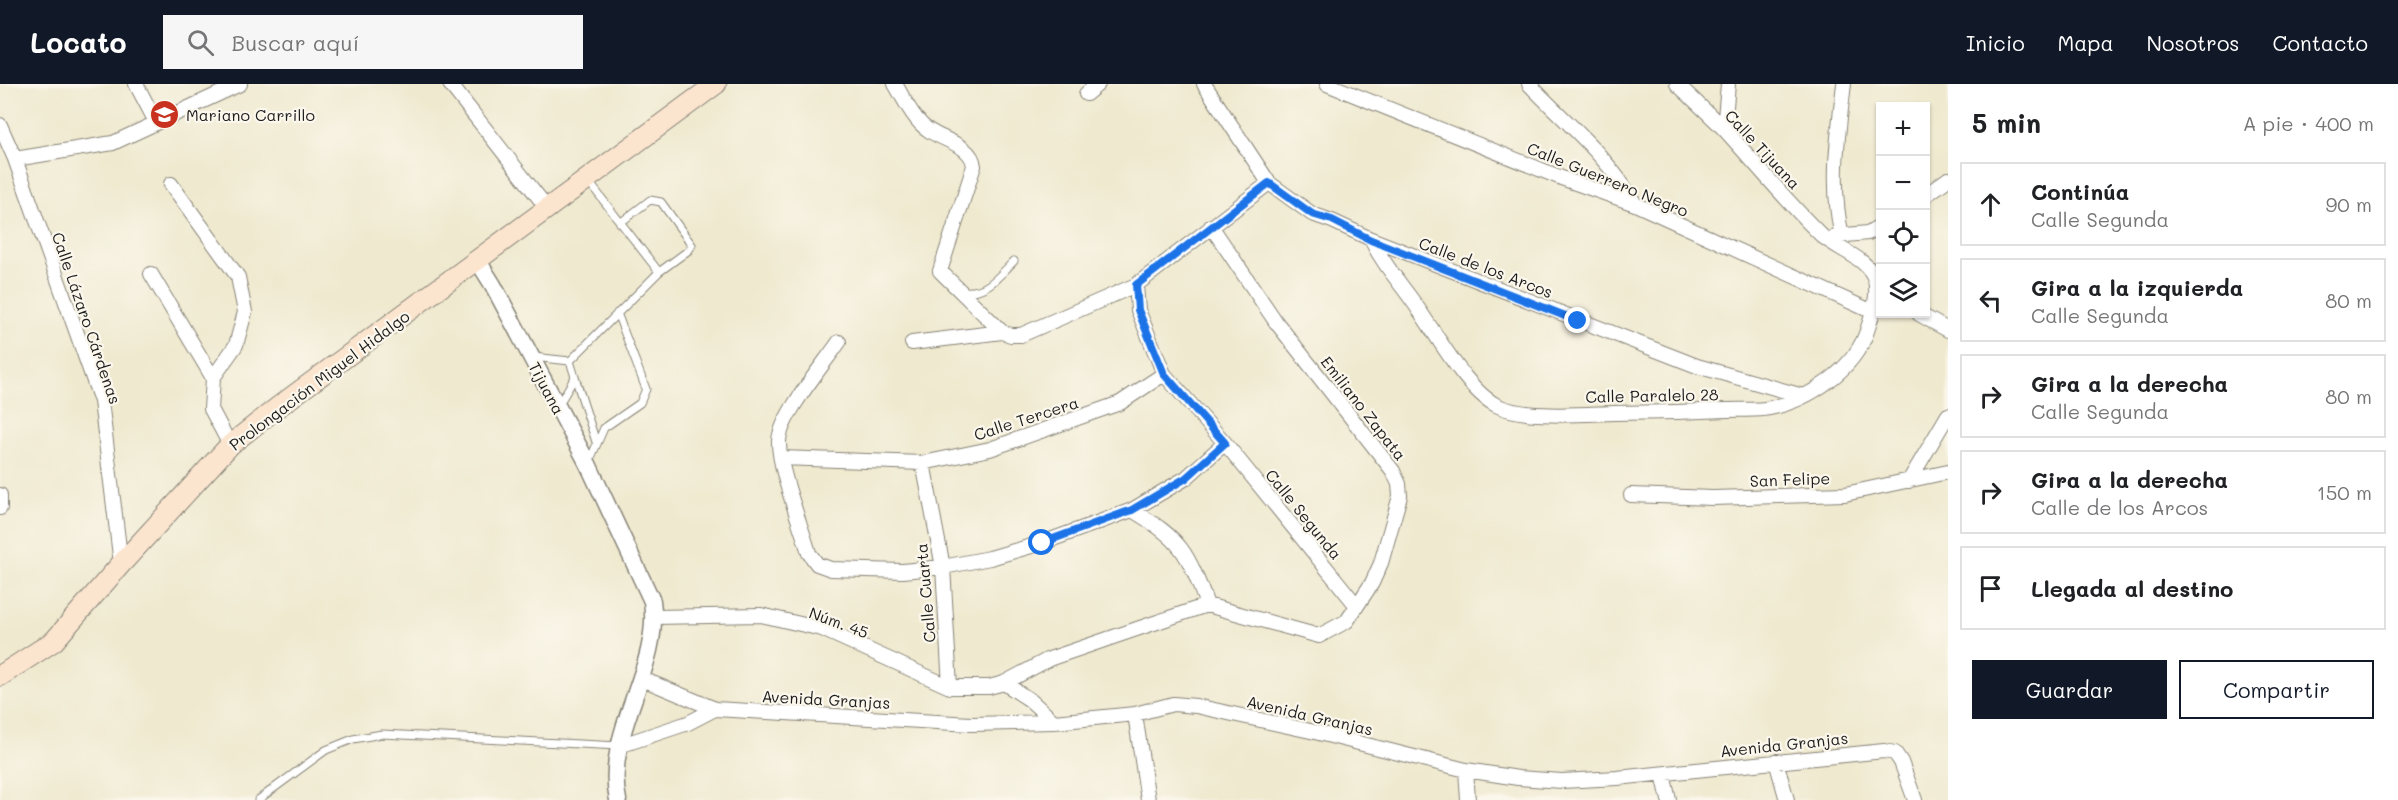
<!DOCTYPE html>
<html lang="es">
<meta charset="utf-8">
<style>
body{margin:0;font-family:Mali,sans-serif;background:#f6f6f6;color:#202124}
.controls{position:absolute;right:18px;top:18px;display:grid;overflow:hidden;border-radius:0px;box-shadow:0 2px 4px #0004}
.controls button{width:54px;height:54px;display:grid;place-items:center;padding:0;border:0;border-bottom:2px solid #e0e0e0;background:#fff;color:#202124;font:30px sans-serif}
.stop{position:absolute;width:18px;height:18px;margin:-14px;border:4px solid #1a73e8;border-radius:50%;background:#fff}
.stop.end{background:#1a73e8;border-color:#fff;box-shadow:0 2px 6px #0008}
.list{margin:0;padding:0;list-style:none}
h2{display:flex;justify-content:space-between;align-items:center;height:78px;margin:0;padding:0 24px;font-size:26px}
h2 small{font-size:20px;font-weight:400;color:#757577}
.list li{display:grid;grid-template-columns:39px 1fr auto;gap:18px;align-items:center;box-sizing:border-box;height:84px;margin:0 12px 12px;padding:0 12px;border:2px solid #e0e0e0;border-radius:0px}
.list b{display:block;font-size:22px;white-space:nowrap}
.list p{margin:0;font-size:20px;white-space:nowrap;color:#757577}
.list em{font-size:20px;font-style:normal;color:#757577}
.actions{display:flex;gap:12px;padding:18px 24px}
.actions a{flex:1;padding:14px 0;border:2px solid #111827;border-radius:0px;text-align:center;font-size:21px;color:#111827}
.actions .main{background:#111827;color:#fff}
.icon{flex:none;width:33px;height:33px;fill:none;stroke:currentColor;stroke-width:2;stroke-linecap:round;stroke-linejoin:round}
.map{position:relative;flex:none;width:1948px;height:716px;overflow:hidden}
header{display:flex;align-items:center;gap:36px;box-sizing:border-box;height:84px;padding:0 30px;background:#111827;color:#fff}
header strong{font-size:28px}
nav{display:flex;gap:33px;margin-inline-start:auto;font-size:21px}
.search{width:420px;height:54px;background:#f6f6f6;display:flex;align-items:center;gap:15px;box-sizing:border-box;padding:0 21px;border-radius:0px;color:#757577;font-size:22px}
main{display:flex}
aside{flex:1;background:#fff}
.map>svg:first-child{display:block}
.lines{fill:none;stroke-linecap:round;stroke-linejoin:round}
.service-casing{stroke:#868276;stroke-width:9}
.minor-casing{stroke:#868276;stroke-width:16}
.tertiary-casing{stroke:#868276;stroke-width:19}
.secondary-casing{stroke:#868276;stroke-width:22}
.service{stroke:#fff;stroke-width:7}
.minor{stroke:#fff;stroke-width:14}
.tertiary{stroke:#fff;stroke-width:16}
.secondary{stroke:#fce5cf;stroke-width:20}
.route{stroke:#1a73e8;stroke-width:8}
.labels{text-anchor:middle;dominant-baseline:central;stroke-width:4.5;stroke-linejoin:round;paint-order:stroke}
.poi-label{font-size:16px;fill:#1c1c1c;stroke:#fbf7ec;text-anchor:start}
.street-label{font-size:16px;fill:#1c1c1c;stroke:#fbf7ec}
</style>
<header>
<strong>Locato</strong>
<div class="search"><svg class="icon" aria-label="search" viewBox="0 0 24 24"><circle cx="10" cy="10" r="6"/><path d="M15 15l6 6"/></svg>Buscar aquí</div>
<nav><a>Inicio</a><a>Mapa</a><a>Nosotros</a><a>Contacto</a></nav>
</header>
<main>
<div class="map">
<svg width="1948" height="716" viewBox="0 0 1948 716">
<rect width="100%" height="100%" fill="#fbf7ec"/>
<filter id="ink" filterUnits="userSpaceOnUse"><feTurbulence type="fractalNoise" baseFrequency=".0167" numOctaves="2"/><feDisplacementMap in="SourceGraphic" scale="12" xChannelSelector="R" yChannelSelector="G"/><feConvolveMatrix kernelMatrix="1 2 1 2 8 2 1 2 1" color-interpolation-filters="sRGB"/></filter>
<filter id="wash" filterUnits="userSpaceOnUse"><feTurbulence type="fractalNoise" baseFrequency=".008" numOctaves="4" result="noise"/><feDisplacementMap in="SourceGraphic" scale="24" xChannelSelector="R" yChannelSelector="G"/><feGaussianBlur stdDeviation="1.35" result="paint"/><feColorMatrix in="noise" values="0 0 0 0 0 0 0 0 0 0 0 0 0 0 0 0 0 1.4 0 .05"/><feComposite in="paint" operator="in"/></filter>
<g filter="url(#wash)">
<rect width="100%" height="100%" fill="#efe9cf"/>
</g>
<g filter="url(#ink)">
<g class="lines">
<defs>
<path id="service" d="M589 98 659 188
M963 207C986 210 998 193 1014 177
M533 273 570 277 659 188 689 166 692 161 661 118 650 116 620 139
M575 293 596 358
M559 320 575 293 570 277
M589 378 604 344 640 319 646 305 617 229
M258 716 326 666 353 655 382 650 619 662"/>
<path id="minor" d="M136 0 156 38
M450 0 547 124
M895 0C903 13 910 29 921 40 935 56 972 58 974 82L940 187 1002 248
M1204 0 1269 99 1312 130 1332 137 1371 155 1697 282 1803 312
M1327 0 1564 95 1635 120 1873 228
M1529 0C1569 42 1606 70 1635 120
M1086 10 1098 0
M0 41 15 75 101 317 121 480
M1724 45 1728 0
M15 75 113 59 240 0
M171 100 238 193 245 228 236 261 213 294 211 325 230 361
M1926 111 1948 95
M1835 152 1868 149 1880 142
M1842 152C1830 102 1838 50 1844 0
M1371 155C1383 181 1403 202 1419 226 1438 253 1467 306 1496 321 1523 335 1582 330 1613 329 1651 329 1689 328 1727 326 1741 325 1757 327 1770 324 1809 316 1854 286 1867 247 1872 231 1879 213 1875 196 1869 174 1836 165 1821 151 1787 118 1757 81 1725 46 1709 30 1693 15 1677 0
M151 190 213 294
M1136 201 1138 226 1164 290 1225 359 1357 522
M1919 230 1948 246
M839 258C824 280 780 332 779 357 778 383 801 441 809 469L817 480 831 485 903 487 943 483 990 474 1042 459 1132 426 1186 394 1225 359
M912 259 1002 248 1011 251H1021L1136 201 1269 99
M781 374 923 379 990 365 1120 319 1164 290
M923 379 943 483 950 603
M1909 397 1948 331
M0 411V424
M1631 411 1713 414 1845 410 1948 388
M1132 426C1182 456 1187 467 1207 521
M655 533 761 531 822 545 950 603H989L1004 599 1049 575 1207 521 1319 552 1347 537 1372 499 1381 479 1400 412 1399 400 1393 387 1276 238 1211 142
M640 594 715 625 971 640 1054 638 1135 630 1173 620 1196 622 1315 648 1466 686 1518 694 1562 697 1617 694 1884 667 1895 669 1901 678 1915 716
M1004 599 1030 616 1054 638
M1135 630 1148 716
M619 662 688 639 715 625
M1776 677 1787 716
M1466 686 1468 716
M1663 690 1669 716"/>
<path id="tertiary" d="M478 177 493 201 588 380 652 517C662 584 603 649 618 716"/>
<path id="secondary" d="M0 592 54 557 121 480 230 361 278 323 716 0"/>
</defs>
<use href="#service" class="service-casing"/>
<use href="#minor" class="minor-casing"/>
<use href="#tertiary" class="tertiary-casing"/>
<use href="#secondary" class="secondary-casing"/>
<use href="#service" class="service"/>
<use href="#minor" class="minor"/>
<use href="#tertiary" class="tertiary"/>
<use href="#secondary" class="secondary"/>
</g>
</g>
<g class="lines" filter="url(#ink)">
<path class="route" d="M1042 459 1132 426 1186 394 1225 359 1164 290 1138 226 1136 201 1269 99 1312 130 1332 136 1371 156 1578 237"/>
</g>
<defs>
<symbol id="school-disc" viewBox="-11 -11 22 22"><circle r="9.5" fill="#c8321e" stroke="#fbf7ec"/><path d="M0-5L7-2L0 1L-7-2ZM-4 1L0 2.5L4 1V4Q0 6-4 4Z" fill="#fff"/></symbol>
</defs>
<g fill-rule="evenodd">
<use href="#school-disc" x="148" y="14" width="33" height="33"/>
</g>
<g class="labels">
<g class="poi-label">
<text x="186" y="30">Mariano Carrillo</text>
</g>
<g class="street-label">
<text transform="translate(1763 65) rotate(47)">Calle Tijuana</text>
<text transform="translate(1608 95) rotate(22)">Calle Guerrero Negro</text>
<text transform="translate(1486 183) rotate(21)">Calle de los Arcos</text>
<text transform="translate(87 234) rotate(71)">Calle Lázaro Cárdenas</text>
<text transform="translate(319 296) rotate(-37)">Prolongación Miguel Hidalgo</text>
<text transform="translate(547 304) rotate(62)">Tijuana</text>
<text transform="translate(1652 311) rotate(-1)">Calle Paralelo 28</text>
<text transform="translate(1364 324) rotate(52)">Emiliano Zapata</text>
<text transform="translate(1026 334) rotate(-18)">Calle Tercera</text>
<text transform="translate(1790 395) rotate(-2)">San Felipe</text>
<text transform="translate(1304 430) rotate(51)">Calle Segunda</text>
<text transform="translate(925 509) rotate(-95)">Calle Cuarta</text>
<text transform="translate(839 538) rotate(20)">Núm. 45</text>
<text transform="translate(826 615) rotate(3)">Avenida Granjas</text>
<text transform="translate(1310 631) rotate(13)">Avenida Granjas</text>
<text transform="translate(1784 660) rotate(-6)">Avenida Granjas</text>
</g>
</g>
</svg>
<div class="controls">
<button>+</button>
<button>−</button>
<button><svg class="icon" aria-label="locate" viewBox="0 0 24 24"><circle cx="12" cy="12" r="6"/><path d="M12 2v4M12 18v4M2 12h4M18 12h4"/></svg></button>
<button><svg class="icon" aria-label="layers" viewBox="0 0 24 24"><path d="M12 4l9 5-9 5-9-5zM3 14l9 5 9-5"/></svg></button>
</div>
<div class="stop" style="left:1042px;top:459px"></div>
<div class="stop end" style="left:1578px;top:237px"></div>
</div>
<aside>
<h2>5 min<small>A pie · 400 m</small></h2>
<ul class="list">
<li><svg class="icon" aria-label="ahead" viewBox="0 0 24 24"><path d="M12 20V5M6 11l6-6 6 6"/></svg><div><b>Continúa</b><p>Calle Segunda</p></div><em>90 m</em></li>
<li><svg class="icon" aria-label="left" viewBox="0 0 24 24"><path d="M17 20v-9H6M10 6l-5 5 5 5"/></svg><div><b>Gira a la izquierda</b><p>Calle Segunda</p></div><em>80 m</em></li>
<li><svg class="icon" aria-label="right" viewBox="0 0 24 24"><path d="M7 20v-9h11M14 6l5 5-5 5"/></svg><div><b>Gira a la derecha</b><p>Calle Segunda</p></div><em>80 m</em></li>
<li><svg class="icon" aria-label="right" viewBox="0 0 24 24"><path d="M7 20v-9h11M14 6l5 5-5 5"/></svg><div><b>Gira a la derecha</b><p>Calle de los Arcos</p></div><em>150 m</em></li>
<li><svg class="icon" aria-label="arrive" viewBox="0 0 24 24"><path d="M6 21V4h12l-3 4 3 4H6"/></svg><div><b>Llegada al destino</b></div></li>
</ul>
<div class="actions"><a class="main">Guardar</a><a>Compartir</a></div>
</aside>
</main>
